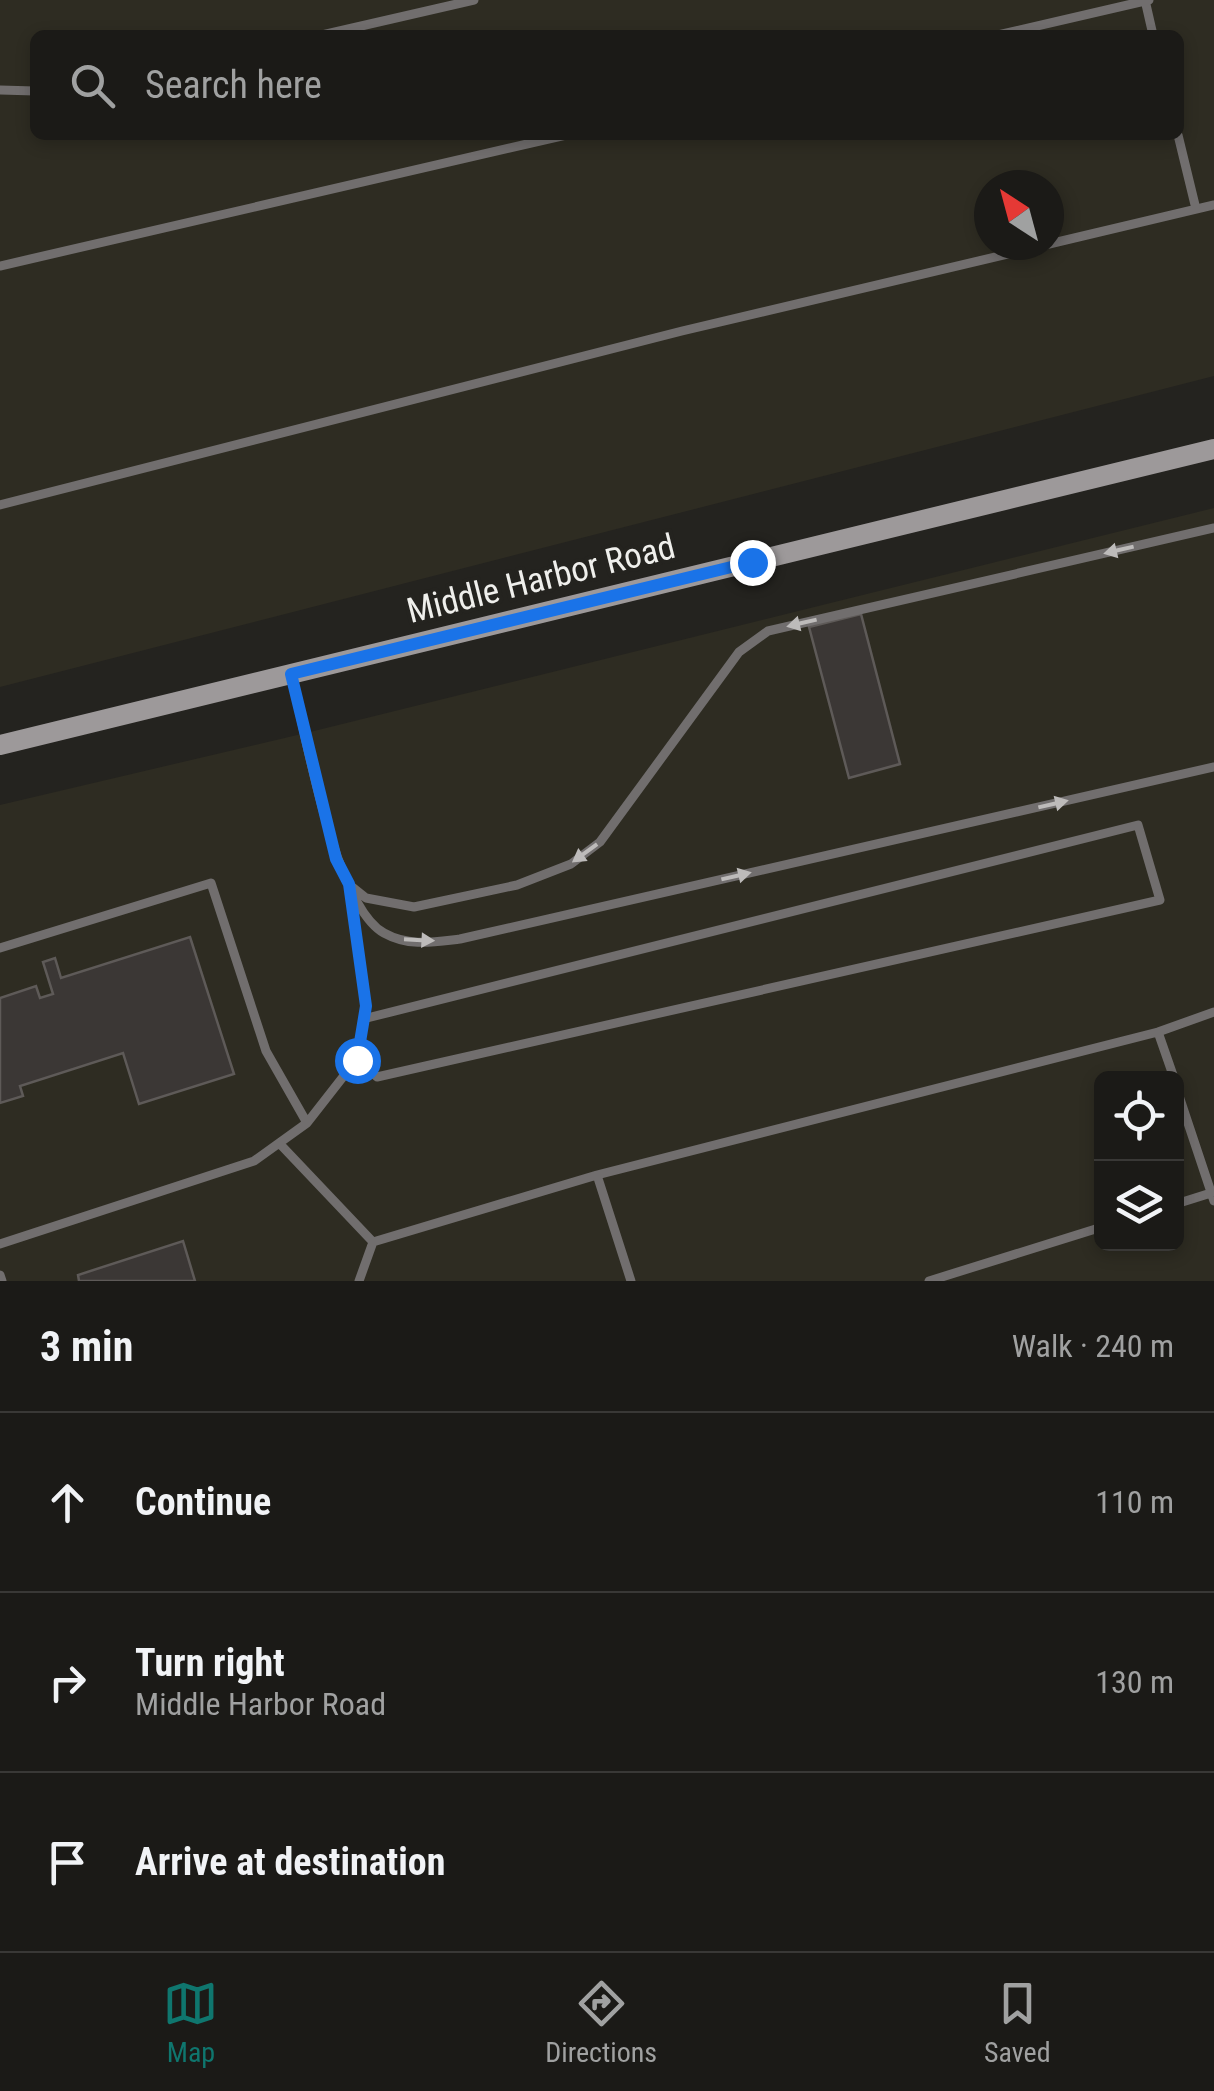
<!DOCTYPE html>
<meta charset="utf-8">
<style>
body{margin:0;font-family:"Roboto Condensed",sans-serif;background:#242320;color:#f1f3f6}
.controls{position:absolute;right:30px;bottom:30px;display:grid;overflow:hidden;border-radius:15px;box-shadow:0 5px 15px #0003}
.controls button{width:90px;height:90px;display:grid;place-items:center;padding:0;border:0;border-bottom:2px solid #393836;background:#1b1a17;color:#f1f3f6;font:50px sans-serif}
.compass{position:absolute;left:974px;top:170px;width:90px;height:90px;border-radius:50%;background:#1b1a17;box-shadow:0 5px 15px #0003;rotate:324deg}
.stop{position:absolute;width:30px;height:30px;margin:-22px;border:8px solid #1a73e8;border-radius:50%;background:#fff}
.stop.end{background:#1a73e8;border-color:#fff;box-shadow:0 2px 10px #0008}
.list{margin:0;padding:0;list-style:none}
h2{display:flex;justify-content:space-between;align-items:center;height:130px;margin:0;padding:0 40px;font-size:42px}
h2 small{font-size:32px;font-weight:400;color:#a0a1a1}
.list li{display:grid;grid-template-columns:65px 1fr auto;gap:30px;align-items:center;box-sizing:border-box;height:180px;padding:0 40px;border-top:2px solid #393836}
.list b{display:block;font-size:38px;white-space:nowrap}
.list p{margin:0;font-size:32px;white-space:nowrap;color:#a0a1a1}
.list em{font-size:32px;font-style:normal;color:#a0a1a1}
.icon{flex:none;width:55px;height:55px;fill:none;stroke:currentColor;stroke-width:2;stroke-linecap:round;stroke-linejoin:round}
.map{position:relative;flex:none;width:1214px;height:1281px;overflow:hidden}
.search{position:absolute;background:#1b1a17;box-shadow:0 5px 15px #0003;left:30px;right:30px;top:30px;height:110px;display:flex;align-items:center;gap:25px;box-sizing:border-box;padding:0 35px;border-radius:15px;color:#a0a1a1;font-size:38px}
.sheet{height:670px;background:#1b1a17}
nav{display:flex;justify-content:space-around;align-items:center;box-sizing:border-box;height:140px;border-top:2px solid #393836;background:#1b1a17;font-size:28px;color:#a0a1a1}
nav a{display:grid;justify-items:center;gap:5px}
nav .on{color:#0f766e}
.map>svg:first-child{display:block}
.built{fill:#2e2c22;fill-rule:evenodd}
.building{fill:#3b3735;stroke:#5e5a58;stroke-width:2.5}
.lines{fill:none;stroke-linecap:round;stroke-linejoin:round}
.service{stroke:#716e6e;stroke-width:9}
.secondary{stroke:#9d999a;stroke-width:20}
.oneway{fill:#bdbbba}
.route{stroke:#1a73e8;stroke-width:12}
.labels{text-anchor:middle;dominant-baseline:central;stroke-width:8;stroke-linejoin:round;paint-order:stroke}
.street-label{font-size:35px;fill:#efefec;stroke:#24231f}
</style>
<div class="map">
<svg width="1214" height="1281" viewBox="0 0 1214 1281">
<rect width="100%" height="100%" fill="#24231f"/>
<path class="built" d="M0 0H1214V376L0 687ZM35 35H1179V135H35ZM989 185H1049V245H989Z
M1214 508V1281H0V805L310 732ZM1102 1078H1176V1244H1102Z"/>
<path class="building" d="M861 614 900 764 849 778 809 627Z
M190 937 234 1074 139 1104 123 1053 20 1086 23 1096 0 1103V998L36 986 40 998 53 994 43 962 55 958 61 978Z
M183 1241 195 1281H79L78 1275Z"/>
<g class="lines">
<path class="service" d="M1145 0 1153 35
M322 35 474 0
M998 35 1149 0
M0 90 35 91
M1178 135 1196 209
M1049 244 1214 205
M0 266 566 135
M0 505 682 331 1046 245
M291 674C305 731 334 905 384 933 409 947 434 942 460 939L1214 767
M351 886 366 898 414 907 517 885 571 864 600 842 739 652 768 631 1214 528
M0 948 211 883 266 1051 307 1123
M1158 1032 1174 1078
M357 1059 377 1077 1160 900 1138 825 363 1019
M1176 1087 1214 1201
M279 1143 373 1242 597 1175 1158 1032 1214 1012
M597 1175 631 1281
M1176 1204 1214 1192
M0 1244 254 1161 307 1123 357 1059 366 1006 351 896
M0 1275 2 1281
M359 1281 373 1242
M929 1281 1102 1227"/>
<path class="secondary" d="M0 745 1214 449"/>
</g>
<defs><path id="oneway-solid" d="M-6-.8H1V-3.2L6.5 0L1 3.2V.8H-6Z" transform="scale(2.5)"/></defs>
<g class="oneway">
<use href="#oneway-solid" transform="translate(1119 550) rotate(167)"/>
<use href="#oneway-solid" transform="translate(802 623) rotate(167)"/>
<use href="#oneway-solid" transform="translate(1053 804) rotate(-13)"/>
<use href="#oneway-solid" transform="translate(585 853) rotate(144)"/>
<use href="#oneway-solid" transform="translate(736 876) rotate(-13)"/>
<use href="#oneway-solid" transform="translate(419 940) rotate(3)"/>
</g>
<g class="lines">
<path class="route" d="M357 1060 366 1006 349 884 336 859 291 674 752 562"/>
</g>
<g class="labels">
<g class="street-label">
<text transform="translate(541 579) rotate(-14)">Middle Harbor Road</text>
</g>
</g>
</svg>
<div class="controls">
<button><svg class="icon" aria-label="locate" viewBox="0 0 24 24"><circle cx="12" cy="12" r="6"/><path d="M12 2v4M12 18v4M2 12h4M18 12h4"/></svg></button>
<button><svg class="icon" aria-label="layers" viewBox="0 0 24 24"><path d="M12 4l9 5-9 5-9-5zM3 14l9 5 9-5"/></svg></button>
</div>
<svg class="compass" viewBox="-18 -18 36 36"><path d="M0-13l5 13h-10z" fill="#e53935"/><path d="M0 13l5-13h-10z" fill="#a0a1a1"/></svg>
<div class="stop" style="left:357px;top:1060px"></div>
<div class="stop end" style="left:752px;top:562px"></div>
<div class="search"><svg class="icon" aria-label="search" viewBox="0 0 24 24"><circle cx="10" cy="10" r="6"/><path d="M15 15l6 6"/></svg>Search here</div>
</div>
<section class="sheet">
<h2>3 min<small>Walk · 240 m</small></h2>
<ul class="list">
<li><svg class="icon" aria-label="ahead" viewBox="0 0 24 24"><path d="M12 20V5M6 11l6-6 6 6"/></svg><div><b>Continue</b></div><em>110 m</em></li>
<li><svg class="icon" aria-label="right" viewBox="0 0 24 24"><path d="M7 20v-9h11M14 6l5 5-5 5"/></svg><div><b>Turn right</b><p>Middle Harbor Road</p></div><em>130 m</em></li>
<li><svg class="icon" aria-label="arrive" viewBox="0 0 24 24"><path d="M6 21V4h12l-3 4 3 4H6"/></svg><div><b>Arrive at destination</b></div></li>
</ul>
</section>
<nav>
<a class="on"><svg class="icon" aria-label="map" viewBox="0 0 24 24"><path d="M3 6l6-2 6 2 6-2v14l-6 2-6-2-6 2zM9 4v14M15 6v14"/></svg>Map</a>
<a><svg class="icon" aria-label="directions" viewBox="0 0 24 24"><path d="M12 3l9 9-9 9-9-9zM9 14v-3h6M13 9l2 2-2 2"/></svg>Directions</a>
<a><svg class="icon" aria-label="saved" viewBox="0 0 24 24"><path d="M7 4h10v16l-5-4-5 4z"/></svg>Saved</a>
</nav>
